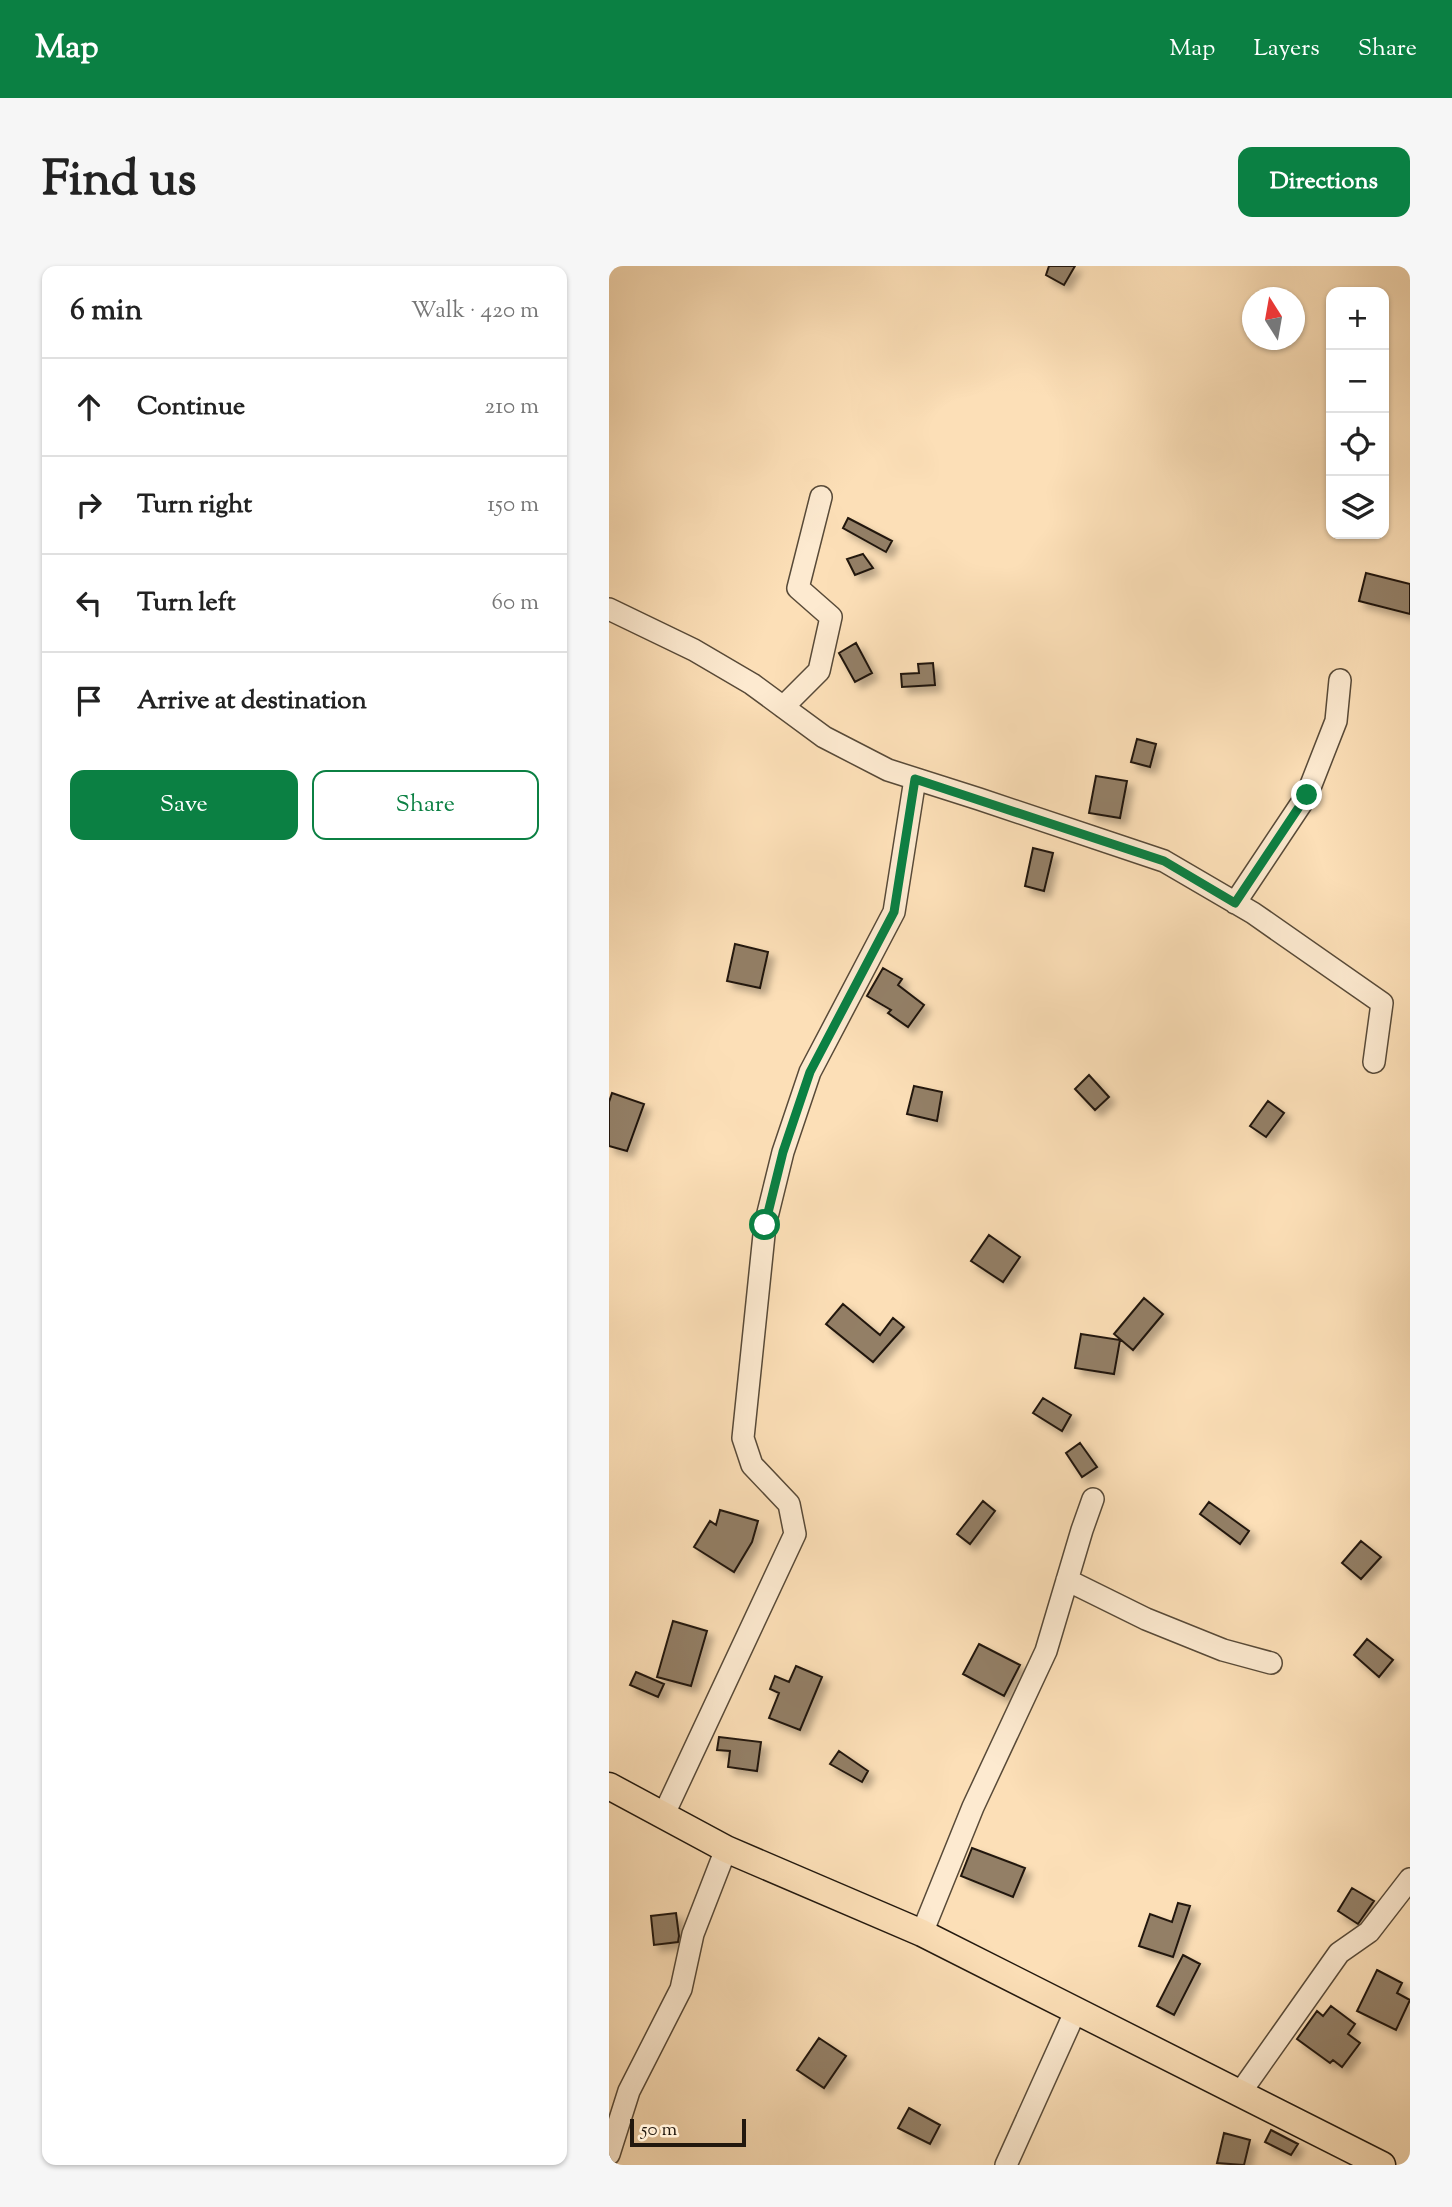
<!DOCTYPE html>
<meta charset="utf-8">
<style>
body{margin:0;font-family:"Sorts Mill Goudy",serif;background:#f6f6f6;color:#222}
.controls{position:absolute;right:21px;top:21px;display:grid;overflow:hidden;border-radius:14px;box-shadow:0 2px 5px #0004}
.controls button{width:63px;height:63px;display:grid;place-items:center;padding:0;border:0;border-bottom:2px solid #e0e0e0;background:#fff;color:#222;font:35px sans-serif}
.compass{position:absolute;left:633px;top:21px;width:63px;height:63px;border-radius:50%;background:#fff;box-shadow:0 2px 5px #0004;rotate:349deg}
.scale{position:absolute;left:21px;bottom:18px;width:116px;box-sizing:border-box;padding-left:7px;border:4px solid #22180e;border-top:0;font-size:19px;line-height:24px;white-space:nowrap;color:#22180e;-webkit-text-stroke:5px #fdead0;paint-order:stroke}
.stop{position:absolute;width:21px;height:21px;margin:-16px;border:5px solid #0b8043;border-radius:50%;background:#fff}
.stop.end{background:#0b8043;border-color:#fff;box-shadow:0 2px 7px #0008}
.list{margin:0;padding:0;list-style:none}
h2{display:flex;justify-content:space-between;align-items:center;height:91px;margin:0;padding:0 28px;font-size:30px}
h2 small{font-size:23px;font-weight:400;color:#767676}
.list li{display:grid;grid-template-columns:46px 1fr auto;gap:21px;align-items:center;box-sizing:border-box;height:98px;padding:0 28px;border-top:2px solid #e0e0e0}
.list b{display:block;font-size:26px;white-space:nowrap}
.list em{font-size:23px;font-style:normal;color:#767676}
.actions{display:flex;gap:14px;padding:21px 28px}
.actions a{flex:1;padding:16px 0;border:2px solid #0b8043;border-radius:14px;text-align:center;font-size:24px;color:#0b8043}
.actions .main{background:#0b8043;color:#fff}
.icon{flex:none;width:38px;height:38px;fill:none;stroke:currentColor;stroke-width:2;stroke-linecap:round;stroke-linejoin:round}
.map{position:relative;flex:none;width:801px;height:1899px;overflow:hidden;border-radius:14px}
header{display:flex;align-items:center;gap:42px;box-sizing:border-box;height:98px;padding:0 35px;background:#0b8043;color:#fff}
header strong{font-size:33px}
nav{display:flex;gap:38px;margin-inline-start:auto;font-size:24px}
.intro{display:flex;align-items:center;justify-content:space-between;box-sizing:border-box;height:168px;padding:0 42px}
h1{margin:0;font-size:49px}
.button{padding:18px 32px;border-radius:14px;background:#0b8043;color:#fff;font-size:24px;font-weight:700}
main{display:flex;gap:42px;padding:0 42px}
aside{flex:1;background:#fff;border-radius:14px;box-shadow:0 2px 5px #0004}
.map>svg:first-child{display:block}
.building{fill:#937f66;stroke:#22180e;stroke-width:2;filter:url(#shadow)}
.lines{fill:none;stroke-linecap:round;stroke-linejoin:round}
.minor-casing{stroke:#584a38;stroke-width:24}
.major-casing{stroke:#22180e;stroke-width:29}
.minor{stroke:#fdead0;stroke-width:21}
.major{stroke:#fcdfb7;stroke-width:26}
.route{stroke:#0b8043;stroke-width:9}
</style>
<header>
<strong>Map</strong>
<nav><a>Map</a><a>Layers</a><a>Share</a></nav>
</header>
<div class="intro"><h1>Find us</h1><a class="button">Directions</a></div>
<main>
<aside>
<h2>6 min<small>Walk · 420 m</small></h2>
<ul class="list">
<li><svg class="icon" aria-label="ahead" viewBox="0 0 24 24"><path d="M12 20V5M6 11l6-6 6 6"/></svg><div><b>Continue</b></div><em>210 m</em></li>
<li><svg class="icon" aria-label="right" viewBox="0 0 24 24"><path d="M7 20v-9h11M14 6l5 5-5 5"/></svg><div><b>Turn right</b></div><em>150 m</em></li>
<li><svg class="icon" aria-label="left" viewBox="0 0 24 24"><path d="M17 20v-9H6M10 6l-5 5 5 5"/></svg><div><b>Turn left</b></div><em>60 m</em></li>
<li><svg class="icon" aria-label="arrive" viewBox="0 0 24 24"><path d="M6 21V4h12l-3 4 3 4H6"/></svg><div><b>Arrive at destination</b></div></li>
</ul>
<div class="actions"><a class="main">Save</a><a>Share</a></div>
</aside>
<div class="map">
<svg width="801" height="1899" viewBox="0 0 801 1899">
<defs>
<filter id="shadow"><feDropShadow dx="6" dy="6" stdDeviation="3.5" flood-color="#0004"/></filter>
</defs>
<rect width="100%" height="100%" fill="#fcdfb7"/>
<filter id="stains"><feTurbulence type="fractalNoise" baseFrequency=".00286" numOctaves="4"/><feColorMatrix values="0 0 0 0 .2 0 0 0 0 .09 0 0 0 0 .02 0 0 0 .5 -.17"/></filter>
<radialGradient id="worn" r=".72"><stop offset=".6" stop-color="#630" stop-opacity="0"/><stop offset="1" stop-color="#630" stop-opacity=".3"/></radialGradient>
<path class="building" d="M440 0H466L455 19 437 9Z
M239 252 283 275 277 286 234 262Z
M254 288 264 302 246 309 238 293Z
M757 307 801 318V348L750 335Z
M247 377 263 407 246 416 230 387Z
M324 397 326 419 293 421 292 408 310 407 309 398Z
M528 473 547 478 541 501 522 496Z
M487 510 518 515 511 552 480 547Z
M424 582 444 587 435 625 416 620Z
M126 678 159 686 151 722 118 715Z
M274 702 293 713 289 719 315 739 299 761 279 747 282 744 258 730Z
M480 809 500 831 486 844 466 823Z
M305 820 333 826 328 855 298 848Z
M3 827 35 838 18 885 0 880V836Z
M659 835 675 847 657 871 641 860Z
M380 969 411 991 394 1016 362 995Z
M535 1032 554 1048 524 1084 505 1068Z
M234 1038 271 1069 284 1052 295 1061 264 1096 217 1058Z
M472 1068 511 1074 505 1108 466 1102Z
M434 1132 462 1149 453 1165 424 1147Z
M471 1177 488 1201 473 1211 457 1187Z
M374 1235 386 1245 361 1278 348 1268Z
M600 1236 640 1265 631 1278 591 1248Z
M111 1244 149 1255 143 1276 125 1306 85 1281 101 1255 107 1259Z
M752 1275 772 1291 752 1313 733 1297Z
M64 1355 98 1365 82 1420 48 1411Z
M758 1373 784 1394 770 1411 745 1389Z
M370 1378 411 1399 395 1430 354 1408Z
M187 1400 213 1411 191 1464 160 1452 170 1427 161 1423 166 1410 180 1416Z
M27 1406 55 1418 49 1431 21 1419Z
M110 1471 152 1476 148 1505 119 1501 121 1485 108 1484Z
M230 1485 259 1505 253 1516 221 1498Z
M363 1582 416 1602 404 1631 352 1610Z
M743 1622 765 1635 749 1658 729 1645Z
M569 1637 581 1640 564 1691 530 1680 541 1648 563 1656Z
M67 1647 70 1670 69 1676 45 1679 42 1650Z
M574 1689 591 1698 565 1749 548 1740Z
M768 1704 793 1717 788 1727 801 1734 787 1764 748 1745Z
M722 1740 746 1758 739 1768 751 1777 733 1801 724 1794 721 1797 688 1773 708 1745 714 1750Z
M210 1772 237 1790 215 1822 188 1804Z
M300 1842 331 1859 321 1878 289 1862Z
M662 1864 689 1878 682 1889 656 1876Z
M615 1867 641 1874 635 1899 608 1897Z"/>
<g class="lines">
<defs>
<path id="minor" d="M0 343 85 384 143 418 215 471 279 504 370 533 555 595 644 647 773 737 765 796
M174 441 210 405 222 351 189 322 212 231
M626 637 698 529 727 455 731 414
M458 1314 537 1353 614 1384 662 1397
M55 1548 186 1268 180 1238 143 1199 134 1172 156 959 174 886 201 806 285 646 306 513
M313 1667 364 1541 437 1385 473 1264 484 1233
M631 1827 730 1687 760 1666 801 1613
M0 1888 20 1825 72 1723 84 1668 117 1583
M397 1899 467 1744"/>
<path id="major" d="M0 1520 117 1583 313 1667 773 1899"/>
</defs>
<use href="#minor" class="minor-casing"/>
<use href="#major" class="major-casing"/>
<use href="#minor" class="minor"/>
<use href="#major" class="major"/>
</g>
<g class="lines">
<path class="route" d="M156 959 174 886 201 806 285 646 306 513 555 595 626 637 698 529"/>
</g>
<rect width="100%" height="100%" filter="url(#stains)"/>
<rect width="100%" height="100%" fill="url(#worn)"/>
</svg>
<div class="controls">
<button>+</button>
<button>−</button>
<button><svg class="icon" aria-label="locate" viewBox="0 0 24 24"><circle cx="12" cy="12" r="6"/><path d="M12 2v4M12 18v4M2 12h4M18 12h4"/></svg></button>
<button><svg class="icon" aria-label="layers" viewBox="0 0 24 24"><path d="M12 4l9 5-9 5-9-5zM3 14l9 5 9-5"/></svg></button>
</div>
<svg class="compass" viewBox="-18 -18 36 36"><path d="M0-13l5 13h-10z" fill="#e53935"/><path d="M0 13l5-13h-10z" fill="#767676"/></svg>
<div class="scale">50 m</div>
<div class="stop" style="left:156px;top:959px"></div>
<div class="stop end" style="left:698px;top:529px"></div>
</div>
</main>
